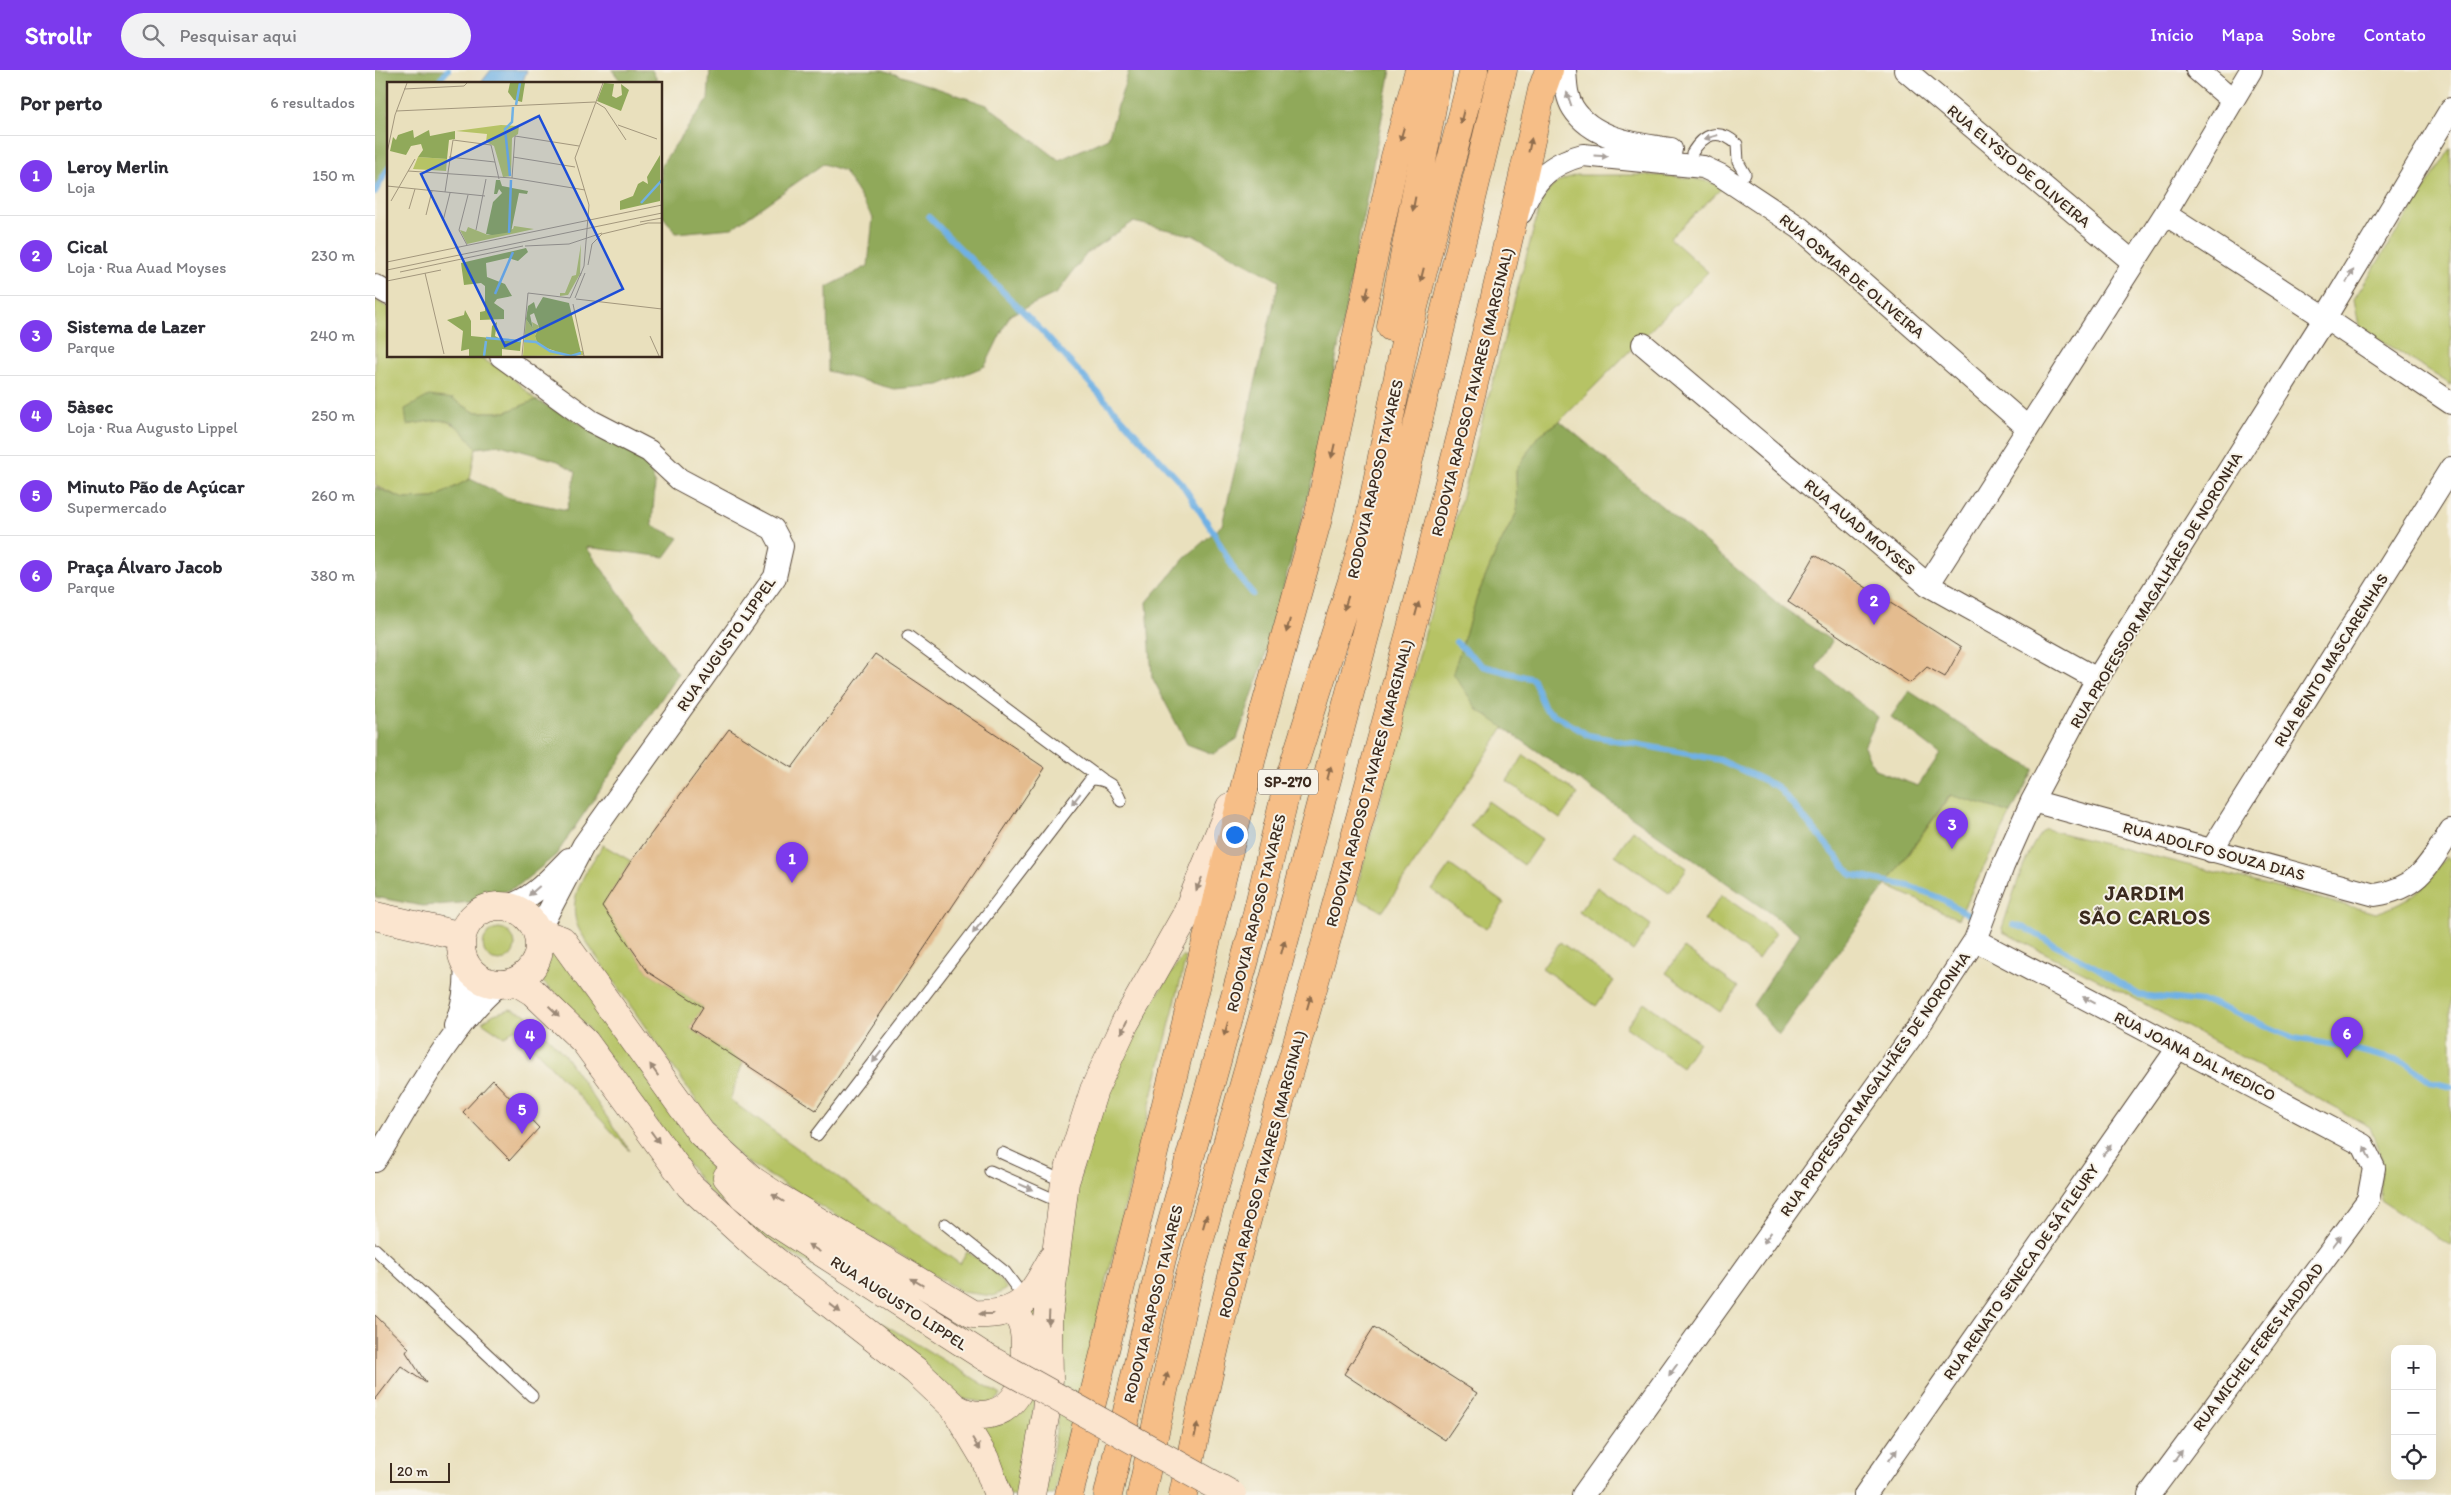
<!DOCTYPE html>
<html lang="pt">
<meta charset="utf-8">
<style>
body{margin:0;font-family:Itim,sans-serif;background:#f2f2f3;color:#2b2b33}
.controls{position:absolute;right:15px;bottom:15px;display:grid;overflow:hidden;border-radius:10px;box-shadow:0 5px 20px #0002}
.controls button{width:45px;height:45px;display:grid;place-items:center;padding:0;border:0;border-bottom:1px solid #e1e1e2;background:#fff;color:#2b2b33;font:25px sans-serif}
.scale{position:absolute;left:15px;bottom:12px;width:60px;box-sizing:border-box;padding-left:5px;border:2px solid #3b2a1e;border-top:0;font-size:14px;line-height:18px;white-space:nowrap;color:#3b2a1e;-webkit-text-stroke:4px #f7f3e8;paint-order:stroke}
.you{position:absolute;left:859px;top:764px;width:18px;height:18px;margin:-12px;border:4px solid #fff;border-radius:50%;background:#1a73e8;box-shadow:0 0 0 8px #1a73e833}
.badge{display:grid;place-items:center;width:32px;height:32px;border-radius:50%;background:#7c3aed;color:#fff;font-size:16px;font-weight:700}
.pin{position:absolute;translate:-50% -41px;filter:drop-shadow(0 1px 2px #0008)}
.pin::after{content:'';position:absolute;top:26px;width:18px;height:15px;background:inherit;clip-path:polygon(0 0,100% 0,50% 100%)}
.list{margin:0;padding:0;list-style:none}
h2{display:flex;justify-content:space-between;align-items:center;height:65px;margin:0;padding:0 20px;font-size:21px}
h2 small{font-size:16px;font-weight:400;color:#7c7c81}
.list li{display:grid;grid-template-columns:32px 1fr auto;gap:15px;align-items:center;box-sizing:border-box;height:80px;padding:0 20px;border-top:1px solid #e1e1e2}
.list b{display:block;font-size:19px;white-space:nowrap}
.list p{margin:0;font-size:16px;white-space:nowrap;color:#7c7c81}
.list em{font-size:16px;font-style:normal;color:#7c7c81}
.icon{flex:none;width:28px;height:28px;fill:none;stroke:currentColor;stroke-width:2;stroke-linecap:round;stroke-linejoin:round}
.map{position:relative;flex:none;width:2076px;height:1425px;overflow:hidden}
header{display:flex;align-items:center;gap:30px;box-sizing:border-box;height:70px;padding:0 25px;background:#7c3aed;color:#fff}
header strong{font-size:24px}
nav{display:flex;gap:28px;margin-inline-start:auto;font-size:18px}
.search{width:350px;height:45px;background:#f2f2f3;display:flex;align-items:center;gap:12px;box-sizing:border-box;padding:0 18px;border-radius:28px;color:#7c7c81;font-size:19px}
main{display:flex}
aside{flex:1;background:#fff}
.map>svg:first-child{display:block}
.green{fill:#b6c365;stroke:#787642}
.forest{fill:#90a95a;stroke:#666a3c}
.water{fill:#70b1e4;stroke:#566e81}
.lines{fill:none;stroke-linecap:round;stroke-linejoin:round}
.stream{stroke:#70b1e4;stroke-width:6}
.building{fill:#e4bc8f}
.service-casing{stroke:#554536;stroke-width:13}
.minor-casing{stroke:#554536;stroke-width:24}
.secondary-casing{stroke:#554536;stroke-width:29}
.trunk-casing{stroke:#554536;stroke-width:29}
.motorway-casing{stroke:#554536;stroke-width:29}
.service{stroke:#fff;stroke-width:11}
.minor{stroke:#fff;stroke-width:22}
.secondary{stroke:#fbe5cf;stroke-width:28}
.trunk{stroke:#f6be87;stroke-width:28}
.motorway{stroke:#f6be87;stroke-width:28}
.secondary-bridge-casing{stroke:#554536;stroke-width:29;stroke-linecap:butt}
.secondary-bridge{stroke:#fbe5cf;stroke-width:28}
.oneway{fill:#a79f9a}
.oneway2{fill:#8f6d4d}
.oneway3{fill:#9b8876}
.labels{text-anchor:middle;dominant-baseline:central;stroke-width:4;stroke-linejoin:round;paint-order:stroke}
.shield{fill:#f7f3e8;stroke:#73665b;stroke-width:1}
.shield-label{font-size:15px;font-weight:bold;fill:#3b2a1e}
.street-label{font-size:16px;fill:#3b2a1e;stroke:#f7f3e8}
.district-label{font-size:21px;font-weight:bold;letter-spacing:1px;fill:#3b2a1e;stroke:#f7f3e8}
.inset-river{fill:none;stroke:#70b1e4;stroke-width:2.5}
.inset-road{fill:none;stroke:#a3977d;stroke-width:1}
.view{fill:#1d4ed8;fill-opacity:0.15;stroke:#1d4ed8;stroke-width:2.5}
.inset-edge{fill:none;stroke:#3b2a1e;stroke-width:2.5}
</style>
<header>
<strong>Strollr</strong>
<div class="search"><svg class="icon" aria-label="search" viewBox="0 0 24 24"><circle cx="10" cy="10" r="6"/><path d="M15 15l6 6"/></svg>Pesquisar aqui</div>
<nav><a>Início</a><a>Mapa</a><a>Sobre</a><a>Contato</a></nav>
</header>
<main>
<aside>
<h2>Por perto<small>6 resultados</small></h2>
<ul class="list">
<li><span class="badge">1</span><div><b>Leroy Merlin</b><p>Loja</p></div><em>150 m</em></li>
<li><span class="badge">2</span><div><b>Cical</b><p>Loja · Rua Auad Moyses</p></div><em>230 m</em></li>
<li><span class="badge">3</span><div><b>Sistema de Lazer</b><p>Parque</p></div><em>240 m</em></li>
<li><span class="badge">4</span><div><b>5àsec</b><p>Loja · Rua Augusto Lippel</p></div><em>250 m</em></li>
<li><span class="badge">5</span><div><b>Minuto Pão de Açúcar</b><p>Supermercado</p></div><em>260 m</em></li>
<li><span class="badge">6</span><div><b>Praça Álvaro Jacob</b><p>Parque</p></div><em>380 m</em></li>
</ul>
</aside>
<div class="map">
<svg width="2076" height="1425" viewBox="0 0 2076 1425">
<rect width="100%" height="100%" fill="#f7f3e8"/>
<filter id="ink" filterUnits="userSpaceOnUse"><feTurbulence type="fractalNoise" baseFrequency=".02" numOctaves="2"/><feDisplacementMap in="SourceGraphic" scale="10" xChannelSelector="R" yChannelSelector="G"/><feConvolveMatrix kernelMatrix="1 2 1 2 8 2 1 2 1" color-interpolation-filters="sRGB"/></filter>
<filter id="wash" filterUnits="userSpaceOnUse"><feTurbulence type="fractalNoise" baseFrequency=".0096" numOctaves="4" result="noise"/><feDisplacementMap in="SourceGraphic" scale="20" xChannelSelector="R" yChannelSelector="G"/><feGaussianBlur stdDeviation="1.12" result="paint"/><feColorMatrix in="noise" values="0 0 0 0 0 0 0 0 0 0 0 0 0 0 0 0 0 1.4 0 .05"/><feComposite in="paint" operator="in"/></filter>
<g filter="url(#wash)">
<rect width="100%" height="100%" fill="#e9e0bd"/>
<path class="green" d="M2076 78V315L1984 256 1979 229Z
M1202 105C1239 106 1317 101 1348 117L1295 168 1333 202 1185 351 1163 366 1141 401 1142 442 1121 482 1102 527V639L1129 657 1008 841 985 830 981 821 1165 135C1174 117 1182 110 1202 105Z
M0 230 14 238V286H100L129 300 161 330 131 342H99L78 329 32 355C70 348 77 345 101 378L95 409 59 428 28 429 0 415Z
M1149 685 1203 724 1185 749 1132 711Z
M1576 725 1636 743 1583 849 1511 815Z
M1113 731 1167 769 1149 795 1095 756Z
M1671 759 2001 843C2038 831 2049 818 2071 787L2076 790V1176L2005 1130 2007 1090 1995 1057 1742 919 1628 862 1627 858C1635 836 1653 770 1671 759Z
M1258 760 1312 798 1294 823 1240 785Z
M228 775 256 791 228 836 273 902 328 937 315 958 368 992 355 1030 585 1194 592 1182 615 1197 632 1219 618 1226 587 1222 367 1089 349 1070 216 879C212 871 205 863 202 855 192 825 213 799 228 775Z
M1075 795 1129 833 1111 859 1057 820Z
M1222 817 1276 855 1258 881 1204 842Z
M1347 825 1401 863 1383 889 1329 850Z
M108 875a16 16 0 1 1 32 0a16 16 0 1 1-32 0Z
M1185 872 1239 911 1221 936 1167 898Z
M176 877 205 911 322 1079 370 1136 474 1213H468L392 1170 333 1121 212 957 166 910 165 907 171 895 172 883Z
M1309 878 1363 917 1345 942 1291 903Z
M807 886 811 888 679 1425H670C679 1382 685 1338 686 1293 686 1278 682 1263 683 1248 686 1185 704 1099 724 1040 742 985 776 935 807 886Z
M1269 932 1324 972 1307 997 1251 957Z
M135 939 151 944 189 984 255 1081 140 958 129 967 107 952 119 944Z
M462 1228 509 1254 626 1325 618 1334 589 1329Z
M662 1235 660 1335 644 1425H634L603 1356 630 1349 654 1240Z"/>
<path class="forest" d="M0 0H76L60 14H14V97L0 122Z
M237 0H277L284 14H248Z
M335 0H508L612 35 684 90 733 68 754 0H1016L940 399 888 594 862 669 838 684 812 674 777 607 772 532 810 488 847 455 904 211 821 166 758 152 712 183 682 223 635 245 610 296 564 315 519 319 453 301 452 217 493 196 498 148 469 101 448 94 357 158 301 163 286 144V95L333 29Z
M54 326 78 329 99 342H131L161 330 225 364 273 394 280 414 277 455 304 468 290 487 211 477 303 604 181 785 144 815 110 831 48 836 0 827V417L29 429 59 428 95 409 134 428 192 440 201 402 183 391 125 375 101 378C76 344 71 348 32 355L30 339Z
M1185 351 1407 537 1457 571 1441 598 1503 647 1489 677 1500 700 1543 716 1565 684 1516 647 1534 621 1613 673 1659 699 1636 743 1575 725 1404 965 1378 935 1425 864 1102 639 1078 603 1102 527 1121 482 1142 442 1141 401 1163 366Z"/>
<path class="water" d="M116 0H152L147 14H105Z"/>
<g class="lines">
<path class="stream" d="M61 14 73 0
M0 122 14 97
M554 147 663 257 807 414 839 463 861 503 878 524
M1081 572 1108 596 1158 609 1170 639 1213 665 1345 690 1403 717 1477 805 1534 816 1565 828 1596 846
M1638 855 1650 858 1722 898 1764 925 1837 933 1919 968 1971 977 2031 993 2057 1012 2076 1017"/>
</g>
<g id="blocks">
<path class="building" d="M1440 485 1586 578 1570 607 1552 597 1535 613 1413 532Z
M500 584 670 698 441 1040 315 958 328 937 273 902 227 836 256 791 354 659 417 698Z
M118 1010 164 1058 135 1090 88 1042Z
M0 1245 34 1278 31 1282 51 1313 26 1296 0 1330Z
M999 1257 1102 1323 1070 1370 969 1304Z"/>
</g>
</g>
<g filter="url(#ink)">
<use href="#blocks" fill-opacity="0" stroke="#554536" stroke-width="1"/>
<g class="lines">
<defs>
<path id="service" d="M1317 83C1329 63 1344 58 1362 74L1363 92 1370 104
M533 566 726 709
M442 1065 716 709C733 709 740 716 746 731
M627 1083 690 1112
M615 1101 687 1133
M570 1154 630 1202 650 1229
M0 1179 157 1326"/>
<path id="minor" d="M1190 0C1191 13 1191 27 1198 38 1218 70 1263 74 1296 79
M1530 0 1758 192
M1822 0 1857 30
M1146 143C1158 110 1174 94 1208 85L1328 97 1345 105 1425 158 1652 357
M1790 144 1950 248 2076 333
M0 216 14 224
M1268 274 1553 515 1722 609
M126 286 216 351 274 381 304 409 398 459 407 476 400 507 208 776 163 862
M1553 515 1790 144 1876 0
M1657 731 2000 825C2044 818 2054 795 2076 760
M1836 781 2076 398
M132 836C157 830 176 807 194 789
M1600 870 1988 1075 1999 1098 1993 1130 1774 1425
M80 956C88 935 92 917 90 893
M0 1091C33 1038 76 954 124 915
M1208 1425 1544 956 1600 870 1628 796 1657 731 1722 609 1950 248 2076 39
M1490 1425 1803 978"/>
<path id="secondary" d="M86 875a39 39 0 1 1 78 0a39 39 0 1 1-78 0Z
M0 846 87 866
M163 862 187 870 326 1063 377 1110 401 1126 598 1244C646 1246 655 1229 677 1189
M140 911 158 922 210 972 315 1116 381 1176 541 1301 579 1337 610 1389 623 1425
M352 1107 368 1126 401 1153 610 1287
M579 1337C602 1351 630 1347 644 1321 651 1308 650 1292 650 1279 650 1264 649 1251 638 1240
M656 1425 671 1341 674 1309 673 1249 690 1112 719 1020 750 953 810 847 855 737"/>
<path id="trunk" d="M694 1425 881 671 943 448 1020 87 1044 0
M808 1425C829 1320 853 1216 882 1113 905 1029 931 945 954 861 1031 582 1106 303 1167 20L1174 0"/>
<path id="motorway" d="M1016 257 1064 0
M733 1425 787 1188 876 868 913 713 979 505 995 447 1030 272 1099 0
M766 1425 812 1215 904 891 1007 501 1128 0"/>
</defs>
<use href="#service" class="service-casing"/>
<use href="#minor" class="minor-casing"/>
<use href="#secondary" class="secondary-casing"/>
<use href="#trunk" class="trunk-casing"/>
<use href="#motorway" class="motorway-casing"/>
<use href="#service" class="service"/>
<use href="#minor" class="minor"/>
<use href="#secondary" class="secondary"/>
<use href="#trunk" class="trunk"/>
<use href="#motorway" class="motorway"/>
<defs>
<path id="secondary-bridge" d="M610 1287 857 1425"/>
</defs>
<use href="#secondary-bridge" class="secondary-bridge-casing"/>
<use href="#secondary-bridge" class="secondary-bridge"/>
</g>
<defs><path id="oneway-solid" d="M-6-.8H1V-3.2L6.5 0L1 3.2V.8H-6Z" transform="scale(1.25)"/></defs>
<g class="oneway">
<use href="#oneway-solid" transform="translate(1194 29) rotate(-109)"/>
<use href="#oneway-solid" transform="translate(1336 67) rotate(164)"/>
<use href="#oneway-solid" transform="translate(1226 86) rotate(4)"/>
<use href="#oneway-solid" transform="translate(1975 206) rotate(-59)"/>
<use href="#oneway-solid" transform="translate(701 729) rotate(128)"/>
<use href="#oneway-solid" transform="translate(159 821) rotate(139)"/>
<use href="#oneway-solid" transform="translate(602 858) rotate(128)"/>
<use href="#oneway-solid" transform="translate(1714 930) rotate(-152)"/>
<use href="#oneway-solid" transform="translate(502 987) rotate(128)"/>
<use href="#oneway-solid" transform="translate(1732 1080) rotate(-55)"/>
<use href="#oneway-solid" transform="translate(1992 1083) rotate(-114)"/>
<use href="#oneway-solid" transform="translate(651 1117) rotate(24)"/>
<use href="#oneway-solid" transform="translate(1392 1168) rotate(126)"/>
<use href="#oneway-solid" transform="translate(1962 1171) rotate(-53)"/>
<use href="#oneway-solid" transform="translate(1298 1300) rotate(126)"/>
<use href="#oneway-solid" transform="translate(1518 1385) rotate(-55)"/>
<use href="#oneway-solid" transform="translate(1803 1386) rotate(-53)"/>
</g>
<g class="oneway2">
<use href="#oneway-solid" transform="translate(1087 47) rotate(104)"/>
<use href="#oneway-solid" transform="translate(1027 64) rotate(106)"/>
<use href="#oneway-solid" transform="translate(1155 75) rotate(-78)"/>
<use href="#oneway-solid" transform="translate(1039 134) rotate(101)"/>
<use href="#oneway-solid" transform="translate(1047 205) rotate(104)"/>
<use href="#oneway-solid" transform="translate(992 223) rotate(102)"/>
<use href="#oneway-solid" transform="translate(958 381) rotate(103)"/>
<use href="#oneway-solid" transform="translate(971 533) rotate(108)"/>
<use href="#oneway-solid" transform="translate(1042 539) rotate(-75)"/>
<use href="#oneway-solid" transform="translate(913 556) rotate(105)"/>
<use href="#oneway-solid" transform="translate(954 703) rotate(-75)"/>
<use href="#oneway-solid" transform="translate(908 877) rotate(-75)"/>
<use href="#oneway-solid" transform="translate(934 932) rotate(-74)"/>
<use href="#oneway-solid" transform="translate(851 959) rotate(106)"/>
<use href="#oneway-solid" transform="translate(830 1151) rotate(-74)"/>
<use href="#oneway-solid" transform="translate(791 1309) rotate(-77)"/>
<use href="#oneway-solid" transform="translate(821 1360) rotate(-78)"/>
</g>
<g class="oneway3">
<use href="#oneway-solid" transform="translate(824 814) rotate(114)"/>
<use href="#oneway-solid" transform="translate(179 941) rotate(44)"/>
<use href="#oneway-solid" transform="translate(749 957) rotate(116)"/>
<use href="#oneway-solid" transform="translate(279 1000) rotate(-125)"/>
<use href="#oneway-solid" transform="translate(280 1067) rotate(54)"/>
<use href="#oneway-solid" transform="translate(403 1128) rotate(-148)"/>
<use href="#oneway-solid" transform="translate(439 1178) rotate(-148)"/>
<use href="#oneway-solid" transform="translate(542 1212) rotate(-149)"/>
<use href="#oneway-solid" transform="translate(460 1238) rotate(38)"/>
<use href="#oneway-solid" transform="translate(611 1244) rotate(180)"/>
<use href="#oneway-solid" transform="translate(674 1248) rotate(93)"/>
<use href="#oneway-solid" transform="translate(601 1374) rotate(59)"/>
</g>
</g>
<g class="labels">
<rect class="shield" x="883" y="699.5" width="60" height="25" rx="4"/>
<g class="shield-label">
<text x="913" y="712">SP-270</text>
</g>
<g class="street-label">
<text transform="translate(1644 96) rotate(40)">RUA ELYSIO DE OLIVEIRA</text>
<text transform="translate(1477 206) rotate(40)">RUA OSMAR DE OLIVEIRA</text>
<text transform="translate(1097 322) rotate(-76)">RODOVIA RAPOSO TAVARES (MARGINAL)</text>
<text transform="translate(1000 409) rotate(-77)">RODOVIA RAPOSO TAVARES</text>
<text transform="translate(1485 457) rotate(40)">RUA AUAD MOYSES</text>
<text transform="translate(1781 520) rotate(-59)">RUA PROFESSOR MAGALHÃES DE NORONHA</text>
<text transform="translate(351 574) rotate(-55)">RUA AUGUSTO LIPPEL</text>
<text transform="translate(1956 590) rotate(-58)">RUA BENTO MASCARENHAS</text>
<text transform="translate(994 713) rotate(-75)">RODOVIA RAPOSO TAVARES (MARGINAL)</text>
<text transform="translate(1839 781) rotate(15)">RUA ADOLFO SOUZA DIAS</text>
<text transform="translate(881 843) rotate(-76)">RODOVIA RAPOSO TAVARES</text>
<text transform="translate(1820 986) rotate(27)">RUA JOANA DAL MEDICO</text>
<text transform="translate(1500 1014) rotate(-55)">RUA PROFESSOR MAGALHÃES DE NORONHA</text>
<text transform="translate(887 1104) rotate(-75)">RODOVIA RAPOSO TAVARES (MARGINAL)</text>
<text transform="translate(1646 1202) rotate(-55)">RUA RENATO SENECA DE SÁ FLEURY</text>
<text transform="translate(524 1233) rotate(33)">RUA AUGUSTO LIPPEL</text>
<text transform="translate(778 1234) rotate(-76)">RODOVIA RAPOSO TAVARES</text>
<text transform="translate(1883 1277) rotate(-53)">RUA MICHEL FERES HADDAD</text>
</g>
<g class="district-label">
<text x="1770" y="822">JARDIM<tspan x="1770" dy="24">SÃO CARLOS</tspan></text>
</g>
</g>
<g transform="translate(12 12)">
<rect width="275" height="275" fill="#e9e0bd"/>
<path d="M114 43 132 44 131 52 125 56 124 94 116 95 107 64 99 60 100 52 69 49ZM31 75 60 77 59 89 26 87ZM127 144 147 147 80 162 73 148 79 150 81 145 101 153 126 147ZM194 162 193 192 181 213 173 214V211H178L185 194 189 193ZM139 237 146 247 145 240 152 244 148 254 151 263 165 269H196V273L136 274Z" fill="#b6c365"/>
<path d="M123 1H138L135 20 127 18 121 10ZM217 1 227 2 225 14 229 16 235 13 234 2 242 8 234 29 210 19ZM26 48 27 56 42 48 43 54 68 49V57L62 58 60 77 31 75 36 68 34 62 24 64 19 73 3 69 6 55 9 58 11 53ZM273 73V119L233 128V119L246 114 251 102 256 99 261 102 260 95ZM109 98H113L115 104 141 109 140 112 132 111 124 150 105 153 99 152 106 120 115 111 112 107 110 112H107ZM139 166 141 170 131 179 121 176 99 181 100 195 118 202 125 214 110 217 107 221 117 228V237L93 238V230L98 229V204L94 201 77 203 74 181ZM156 215 182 221 194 271 182 274 151 263 148 254 152 245 147 231 143 233 146 247 139 237 141 224 147 220 149 227ZM78 228 84 239V254L104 256 105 244 110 240 108 254 117 259H134L133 269 115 267V274H82V267L74 269 76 249 60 238 77 233Z" fill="#90a95a"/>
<path class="inset-river" d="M129 23 133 1M123 94 118 47 125 40 126 25M254 121 275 98M122 151 124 98M108 212 126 170M99 256 134 259M137 259 149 260 163 269 184 274 194 271M97 274 99 259"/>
<path class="inset-road" d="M17 7 77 4 80 1M9 29 208 20 218 26 239 58M231 43 270 57M0 71 8 33 20 1M62 75 108 80M126 75 188 85M21 89 125 96 198 108M125 96 128 54 192 64M0 104 98 114M58 110 66 58 104 63 112 97M4 119 28 77M22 127 28 107M39 133 45 109M56 139 63 111M253 140 275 136M89 148 99 97M80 163 72 148 81 113M138 164 182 162 215 151M0 180 275 123M201 183 205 162 215 152 261 141H275M0 188 275 131M13 190 136 164M38 191 57 272M193 194 197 184 202 123 188 76 216 1M0 199 54 188M183 216 194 191M188 216 198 191M189 217 275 227M186 222 197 274M263 254 272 274M135 274 141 211 183 216"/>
<path class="view" d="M152 34 236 207 118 264 34 92Z"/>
<rect width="275" height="275" class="inset-edge"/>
</g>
</svg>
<div class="controls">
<button>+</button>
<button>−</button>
<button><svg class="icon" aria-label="locate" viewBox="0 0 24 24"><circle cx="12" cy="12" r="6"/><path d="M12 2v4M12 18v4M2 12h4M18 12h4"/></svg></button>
</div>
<div class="scale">20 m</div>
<div class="you"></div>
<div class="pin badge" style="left:417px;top:813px">1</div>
<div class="pin badge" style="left:1499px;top:555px">2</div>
<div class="pin badge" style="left:1577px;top:779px">3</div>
<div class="pin badge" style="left:155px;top:990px">4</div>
<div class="pin badge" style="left:147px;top:1064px">5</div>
<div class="pin badge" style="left:1972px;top:988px">6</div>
</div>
</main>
